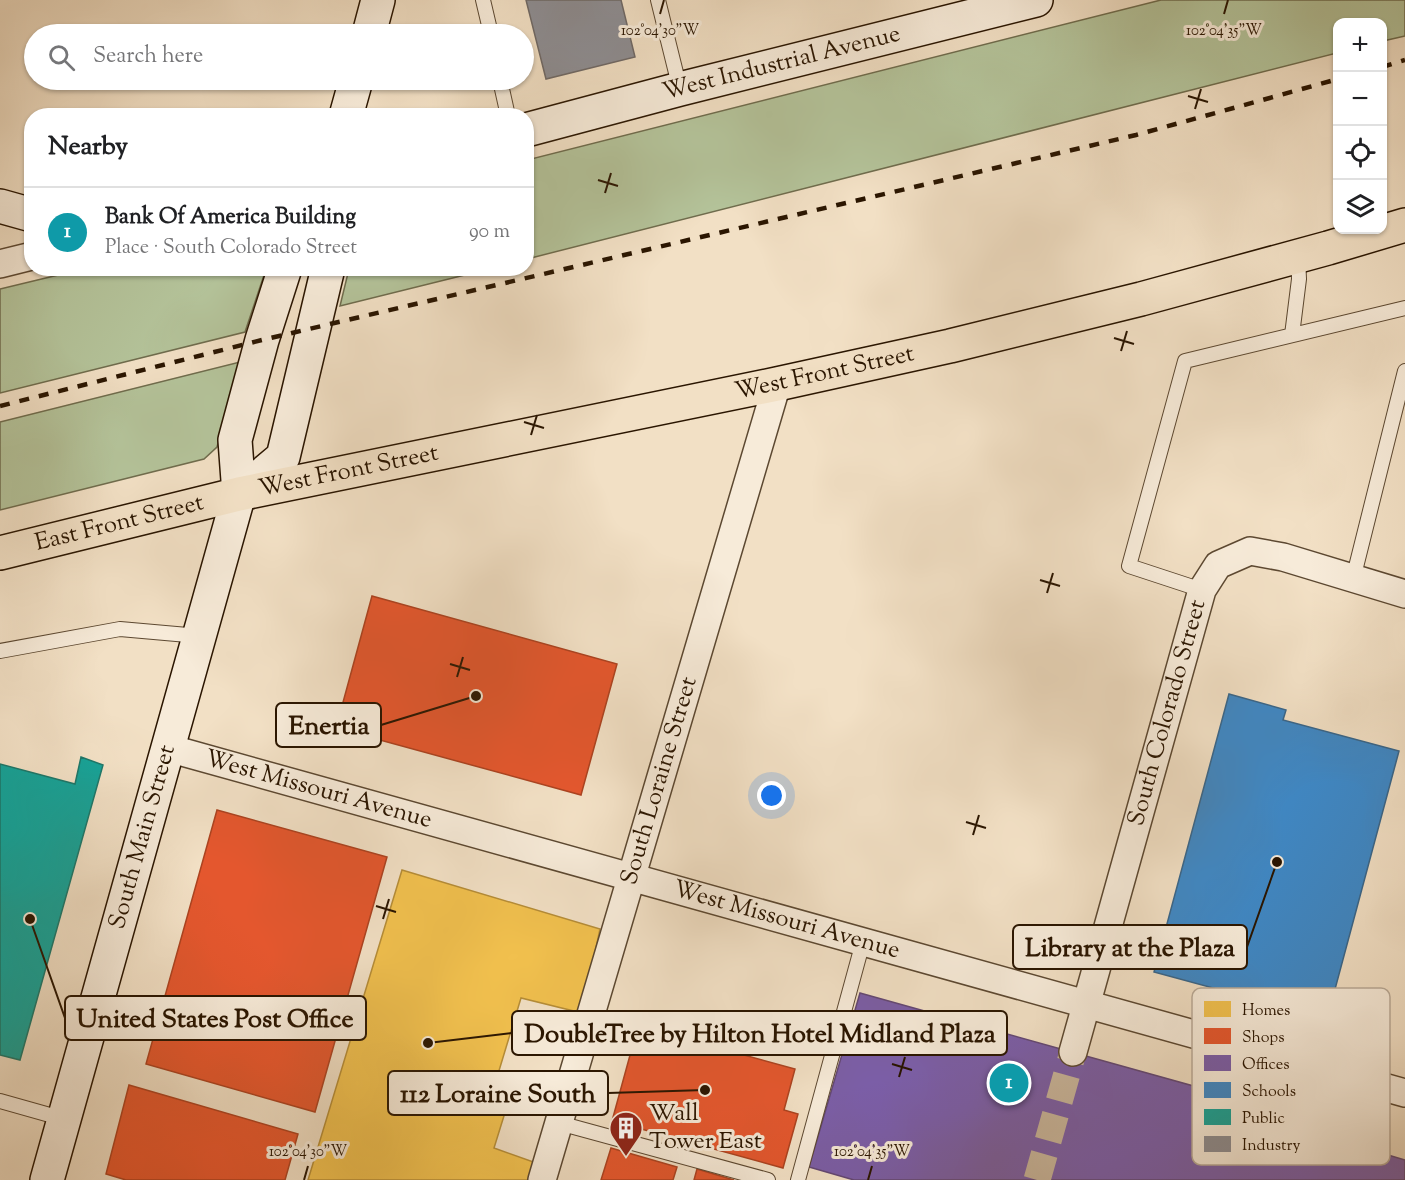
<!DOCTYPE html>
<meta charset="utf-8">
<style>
body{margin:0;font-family:"Sorts Mill Goudy",serif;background:#f2f2f2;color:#202124}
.controls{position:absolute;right:18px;top:18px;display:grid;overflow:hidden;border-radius:12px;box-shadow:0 2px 4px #0004}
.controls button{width:54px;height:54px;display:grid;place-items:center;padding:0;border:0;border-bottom:2px solid #e0e0e0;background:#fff;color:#202124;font:30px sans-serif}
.you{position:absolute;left:772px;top:796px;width:21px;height:21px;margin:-15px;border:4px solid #fff;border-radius:50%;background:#1a73e8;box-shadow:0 0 0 9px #1a73e833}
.badge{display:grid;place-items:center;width:39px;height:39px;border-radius:50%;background:#db2777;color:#fff;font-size:20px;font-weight:700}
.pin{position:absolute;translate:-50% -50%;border:3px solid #fff;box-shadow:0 2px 6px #0006}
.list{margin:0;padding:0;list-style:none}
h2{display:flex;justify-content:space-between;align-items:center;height:78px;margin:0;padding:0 24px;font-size:26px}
h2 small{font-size:20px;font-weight:400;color:#757577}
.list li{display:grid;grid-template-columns:39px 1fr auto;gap:18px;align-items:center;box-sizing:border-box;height:90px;padding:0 24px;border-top:2px solid #e0e0e0}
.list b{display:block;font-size:22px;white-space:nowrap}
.list p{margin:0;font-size:20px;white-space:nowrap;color:#757577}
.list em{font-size:20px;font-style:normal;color:#757577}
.icon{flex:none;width:33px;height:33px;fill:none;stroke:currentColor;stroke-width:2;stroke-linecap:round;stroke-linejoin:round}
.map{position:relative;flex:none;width:1405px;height:1180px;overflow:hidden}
.search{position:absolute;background:#fff;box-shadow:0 2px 4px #0004;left:24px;top:24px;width:510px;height:66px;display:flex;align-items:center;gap:15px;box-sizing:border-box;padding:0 21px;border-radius:33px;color:#757577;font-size:22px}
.panel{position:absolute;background:#fff;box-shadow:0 2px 4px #0004;left:24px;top:108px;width:510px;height:168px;border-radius:24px}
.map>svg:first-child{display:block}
.green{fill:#b4c39a;stroke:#6f6c4d;stroke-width:1.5}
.homes{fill:#f2c14e;stroke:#b68d37;stroke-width:1.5}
.shops{fill:#e4572e;stroke:#ac4320;stroke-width:1.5}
.offices{fill:#7b5ea7;stroke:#634875;stroke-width:1.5}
.schools{fill:#3f88c5;stroke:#39668a;stroke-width:1.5}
.public{fill:#17a398;stroke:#1d786a;stroke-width:1.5}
.industry{fill:#8d8d92;stroke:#6f6966;stroke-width:1.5}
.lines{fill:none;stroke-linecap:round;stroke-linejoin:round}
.street-tunnel{stroke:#cab79e;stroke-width:27;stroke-dasharray:27 14;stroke-linecap:butt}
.lane-casing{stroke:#5c4831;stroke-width:16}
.street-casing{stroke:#5c4831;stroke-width:30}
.secondary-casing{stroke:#2a1500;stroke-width:36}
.primary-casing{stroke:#2a1500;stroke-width:36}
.lane{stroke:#f7ebd9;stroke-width:14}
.street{stroke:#f7ebd9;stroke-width:27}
.secondary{stroke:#f7ebd9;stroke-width:33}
.primary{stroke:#f2e0c5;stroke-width:33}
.rail{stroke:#2a1500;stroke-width:4.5;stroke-dasharray:10 10;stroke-linecap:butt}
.ticks{fill:none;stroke:#2a1500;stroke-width:2}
.labels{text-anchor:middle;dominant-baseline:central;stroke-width:6;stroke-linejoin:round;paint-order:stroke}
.street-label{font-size:24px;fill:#2a1500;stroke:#f7ebd9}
.poi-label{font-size:24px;fill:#2a1500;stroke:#f7ebd9;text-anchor:start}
.key{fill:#f7ebd9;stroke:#baab98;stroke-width:1.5}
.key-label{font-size:16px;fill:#2a1500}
.ticks-label{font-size:15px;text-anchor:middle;fill:#2a1500;stroke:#f7ebd9;stroke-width:6;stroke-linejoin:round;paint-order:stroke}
.leader{fill:none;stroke:#2a1500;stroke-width:2}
.callout-dot{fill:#2a1500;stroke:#f7ebd9;stroke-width:2}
.callout{fill:#f7ebd9;stroke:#2a1500;stroke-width:2}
.callout-label{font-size:26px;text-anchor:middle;font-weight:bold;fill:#2a1500}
</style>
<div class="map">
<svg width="1405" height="1180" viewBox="0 0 1405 1180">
<rect width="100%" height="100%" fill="#f2e0c5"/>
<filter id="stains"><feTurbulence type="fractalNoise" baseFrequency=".00333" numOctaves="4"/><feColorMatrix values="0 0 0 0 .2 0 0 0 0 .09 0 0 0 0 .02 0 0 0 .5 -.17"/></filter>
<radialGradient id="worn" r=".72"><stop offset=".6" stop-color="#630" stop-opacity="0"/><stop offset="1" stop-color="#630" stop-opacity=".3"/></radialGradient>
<path class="green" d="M1161 0H1405V36L1383 41 1382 22H1338L1337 53 527 259V160Z
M83 269 84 268 266 269 245 332 0 393V289Z
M349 269V268L489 269 340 306Z
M240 362 217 447 204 459 0 510V422Z"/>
<path class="homes" d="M402 870 600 929 582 1013 521 998 498 1074 516 1077 494 1148 539 1164 534 1180H308Z"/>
<path class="shops" d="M372 596 617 664 581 795 336 728Z
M217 810 387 857 315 1112 146 1064Z
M638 1026 795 1069 784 1110 798 1114 783 1168 612 1121Z
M129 1085 298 1134 285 1180H126L106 1174Z
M611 1148 677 1167 673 1180H601Z
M697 1169 734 1180H694Z"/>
<path class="offices" d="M860 993 1294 1114 1289 1136 1307 1142 1311 1132 1405 1160V1180H854L809 1167Z"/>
<path class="schools" d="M1229 694 1286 710 1283 720 1399 751 1327 1019 1154 972Z"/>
<path class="public" d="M81 757 103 765 20 1060 0 1055V764L75 784Z"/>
<path class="industry" d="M526 0H621L635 57 546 79Z"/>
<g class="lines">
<path class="street-tunnel" d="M1037 1180 1073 1052"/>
<defs>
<path id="lane" d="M483 0 491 34
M658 0 680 89
M500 80 508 116
M1292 335 1299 279 1298 257
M1353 579 1405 371
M1202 590 1129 566 1185 361 1405 308
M0 651 120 629 199 636
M0 1101 64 1119
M559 1123 768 1180
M798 1180 863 942"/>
<g id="street">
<path d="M0 264 32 256"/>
<path id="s1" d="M168 748 1405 1093"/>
<path id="s2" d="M1073 1052 1202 590 1218 565 1250 551 1283 557 1405 594"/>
<path id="s3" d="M542 1180 777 384"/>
</g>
<g id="secondary">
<path d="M369 34 378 0"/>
<path d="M346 116 356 80"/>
<path id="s4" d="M526 130 680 89 1036 0"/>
<path d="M0 206 32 215"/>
<path d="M239 494 283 457 328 268"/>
<path id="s5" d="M47 1180 239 494 235 440 262 340 285 268"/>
</g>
<g id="primary">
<path id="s6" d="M0 553 239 494 777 384 950 346 1141 299 1328 248 1405 225"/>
</g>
</defs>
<use href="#lane" class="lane-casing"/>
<use href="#street" class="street-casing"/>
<use href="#secondary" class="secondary-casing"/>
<use href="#primary" class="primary-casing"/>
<use href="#lane" class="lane"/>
<use href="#street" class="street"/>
<use href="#secondary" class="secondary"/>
<use href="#primary" class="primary"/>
<path class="rail" d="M1382 67 1405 60
M0 406 262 340 1136 135 1338 79"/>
</g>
<path class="ticks" d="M660 14 664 0M1224 14 1228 0M1188 96 1208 102M1195 109 1201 89M598 180 618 186M605 193 611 173M1114 338 1134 344M1121 351 1127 331M524 422 544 428M531 435 537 415M1040 580 1060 586M1047 593 1053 573M450 664 470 670M457 677 463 657M966 822 986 828M973 835 979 815M376 906 396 912M383 919 389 899M892 1064 912 1070M899 1077 905 1057M304 1180 308 1166M868 1180 872 1166"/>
<defs>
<symbol id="building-pin" viewBox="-11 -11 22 30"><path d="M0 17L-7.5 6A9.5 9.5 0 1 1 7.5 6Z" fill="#8f2418" stroke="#f7ebd9"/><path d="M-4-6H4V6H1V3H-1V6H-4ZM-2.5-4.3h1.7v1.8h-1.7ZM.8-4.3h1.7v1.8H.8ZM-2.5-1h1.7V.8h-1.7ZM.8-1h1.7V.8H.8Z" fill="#fff"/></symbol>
</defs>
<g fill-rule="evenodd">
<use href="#building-pin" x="607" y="1109" width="38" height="52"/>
</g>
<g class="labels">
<g class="street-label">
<text stroke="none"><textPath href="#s4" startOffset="264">West Industrial Avenue</textPath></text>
<text stroke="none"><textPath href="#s6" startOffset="844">West Front Street</textPath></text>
<text stroke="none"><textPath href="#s6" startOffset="358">West Front Street</textPath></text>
<text stroke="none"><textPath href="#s6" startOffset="123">East Front Street</textPath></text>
<text stroke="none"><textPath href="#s2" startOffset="352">South Colorado Street</textPath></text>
<text stroke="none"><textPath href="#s3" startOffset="416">South Loraine Street</textPath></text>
<text stroke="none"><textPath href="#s1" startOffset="156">West Missouri Avenue</textPath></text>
<text stroke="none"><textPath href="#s5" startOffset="356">South Main Street</textPath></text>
<text stroke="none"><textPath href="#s1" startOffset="642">West Missouri Avenue</textPath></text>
</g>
<g class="poi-label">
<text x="649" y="1114">Wall<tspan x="649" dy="28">Tower East</tspan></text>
</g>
</g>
<rect x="1192" y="988" width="198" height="177" rx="9" class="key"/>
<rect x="1204" y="1001" width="27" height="16" fill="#f2c14e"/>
<rect x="1204" y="1028" width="27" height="16" fill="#e4572e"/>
<rect x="1204" y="1055" width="27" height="16" fill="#7b5ea7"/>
<rect x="1204" y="1082" width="27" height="16" fill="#3f88c5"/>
<rect x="1204" y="1109" width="27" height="16" fill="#17a398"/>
<rect x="1204" y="1136" width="27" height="16" fill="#8d8d92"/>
<g class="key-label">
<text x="1242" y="1015">Homes</text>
<text x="1242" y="1042">Shops</text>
<text x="1242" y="1069">Offices</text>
<text x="1242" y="1096">Schools</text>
<text x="1242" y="1123">Public</text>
<text x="1242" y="1150">Industry</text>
</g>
<g class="ticks-label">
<text x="660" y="35">102°04'30"W</text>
<text x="1224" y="35">102°04'35"W</text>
<text x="308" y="1156">102°04'30"W</text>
<text x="872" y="1156">102°04'35"W</text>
</g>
<path class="leader" d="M476 696L381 725M1277 862L1247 947M30 919L65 1018M428 1043L512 1033M705 1090L608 1093"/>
<g class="callout-dot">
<circle cx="476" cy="696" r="6"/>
<circle cx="1277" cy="862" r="6"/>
<circle cx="30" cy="919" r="6"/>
<circle cx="428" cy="1043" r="6"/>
<circle cx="705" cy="1090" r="6"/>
</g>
<g class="callout">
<rect x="276" y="703" width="105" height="44" rx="6"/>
<rect x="1013" y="925" width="234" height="44" rx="6"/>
<rect x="65" y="996" width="301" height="44" rx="6"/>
<rect x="512" y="1011" width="495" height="44" rx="6"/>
<rect x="388" y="1071" width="220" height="44" rx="6"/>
</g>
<g class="callout-label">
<text x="329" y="734">Enertia</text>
<text x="1130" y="956">Library at the Plaza</text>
<text x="215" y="1027">United States Post Office</text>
<text x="760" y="1042">DoubleTree by Hilton Hotel Midland Plaza</text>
<text x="498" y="1102">112 Loraine South</text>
</g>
<rect width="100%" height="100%" filter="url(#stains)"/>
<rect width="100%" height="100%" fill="url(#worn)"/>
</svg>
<div class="controls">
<button>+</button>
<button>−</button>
<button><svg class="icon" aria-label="locate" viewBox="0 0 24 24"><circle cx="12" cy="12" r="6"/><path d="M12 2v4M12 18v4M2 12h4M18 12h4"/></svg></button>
<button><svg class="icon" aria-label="layers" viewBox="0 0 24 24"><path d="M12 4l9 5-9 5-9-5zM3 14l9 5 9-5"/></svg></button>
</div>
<div class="you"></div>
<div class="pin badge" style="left:1009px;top:1083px;background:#0f9aa8">1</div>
<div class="search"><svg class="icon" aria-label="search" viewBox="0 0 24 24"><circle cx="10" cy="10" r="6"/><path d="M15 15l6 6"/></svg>Search here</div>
<section class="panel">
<h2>Nearby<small></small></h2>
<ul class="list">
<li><span class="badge" style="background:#0f9aa8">1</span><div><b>Bank Of America Building</b><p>Place · South Colorado Street</p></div><em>90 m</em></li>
</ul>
</section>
</div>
